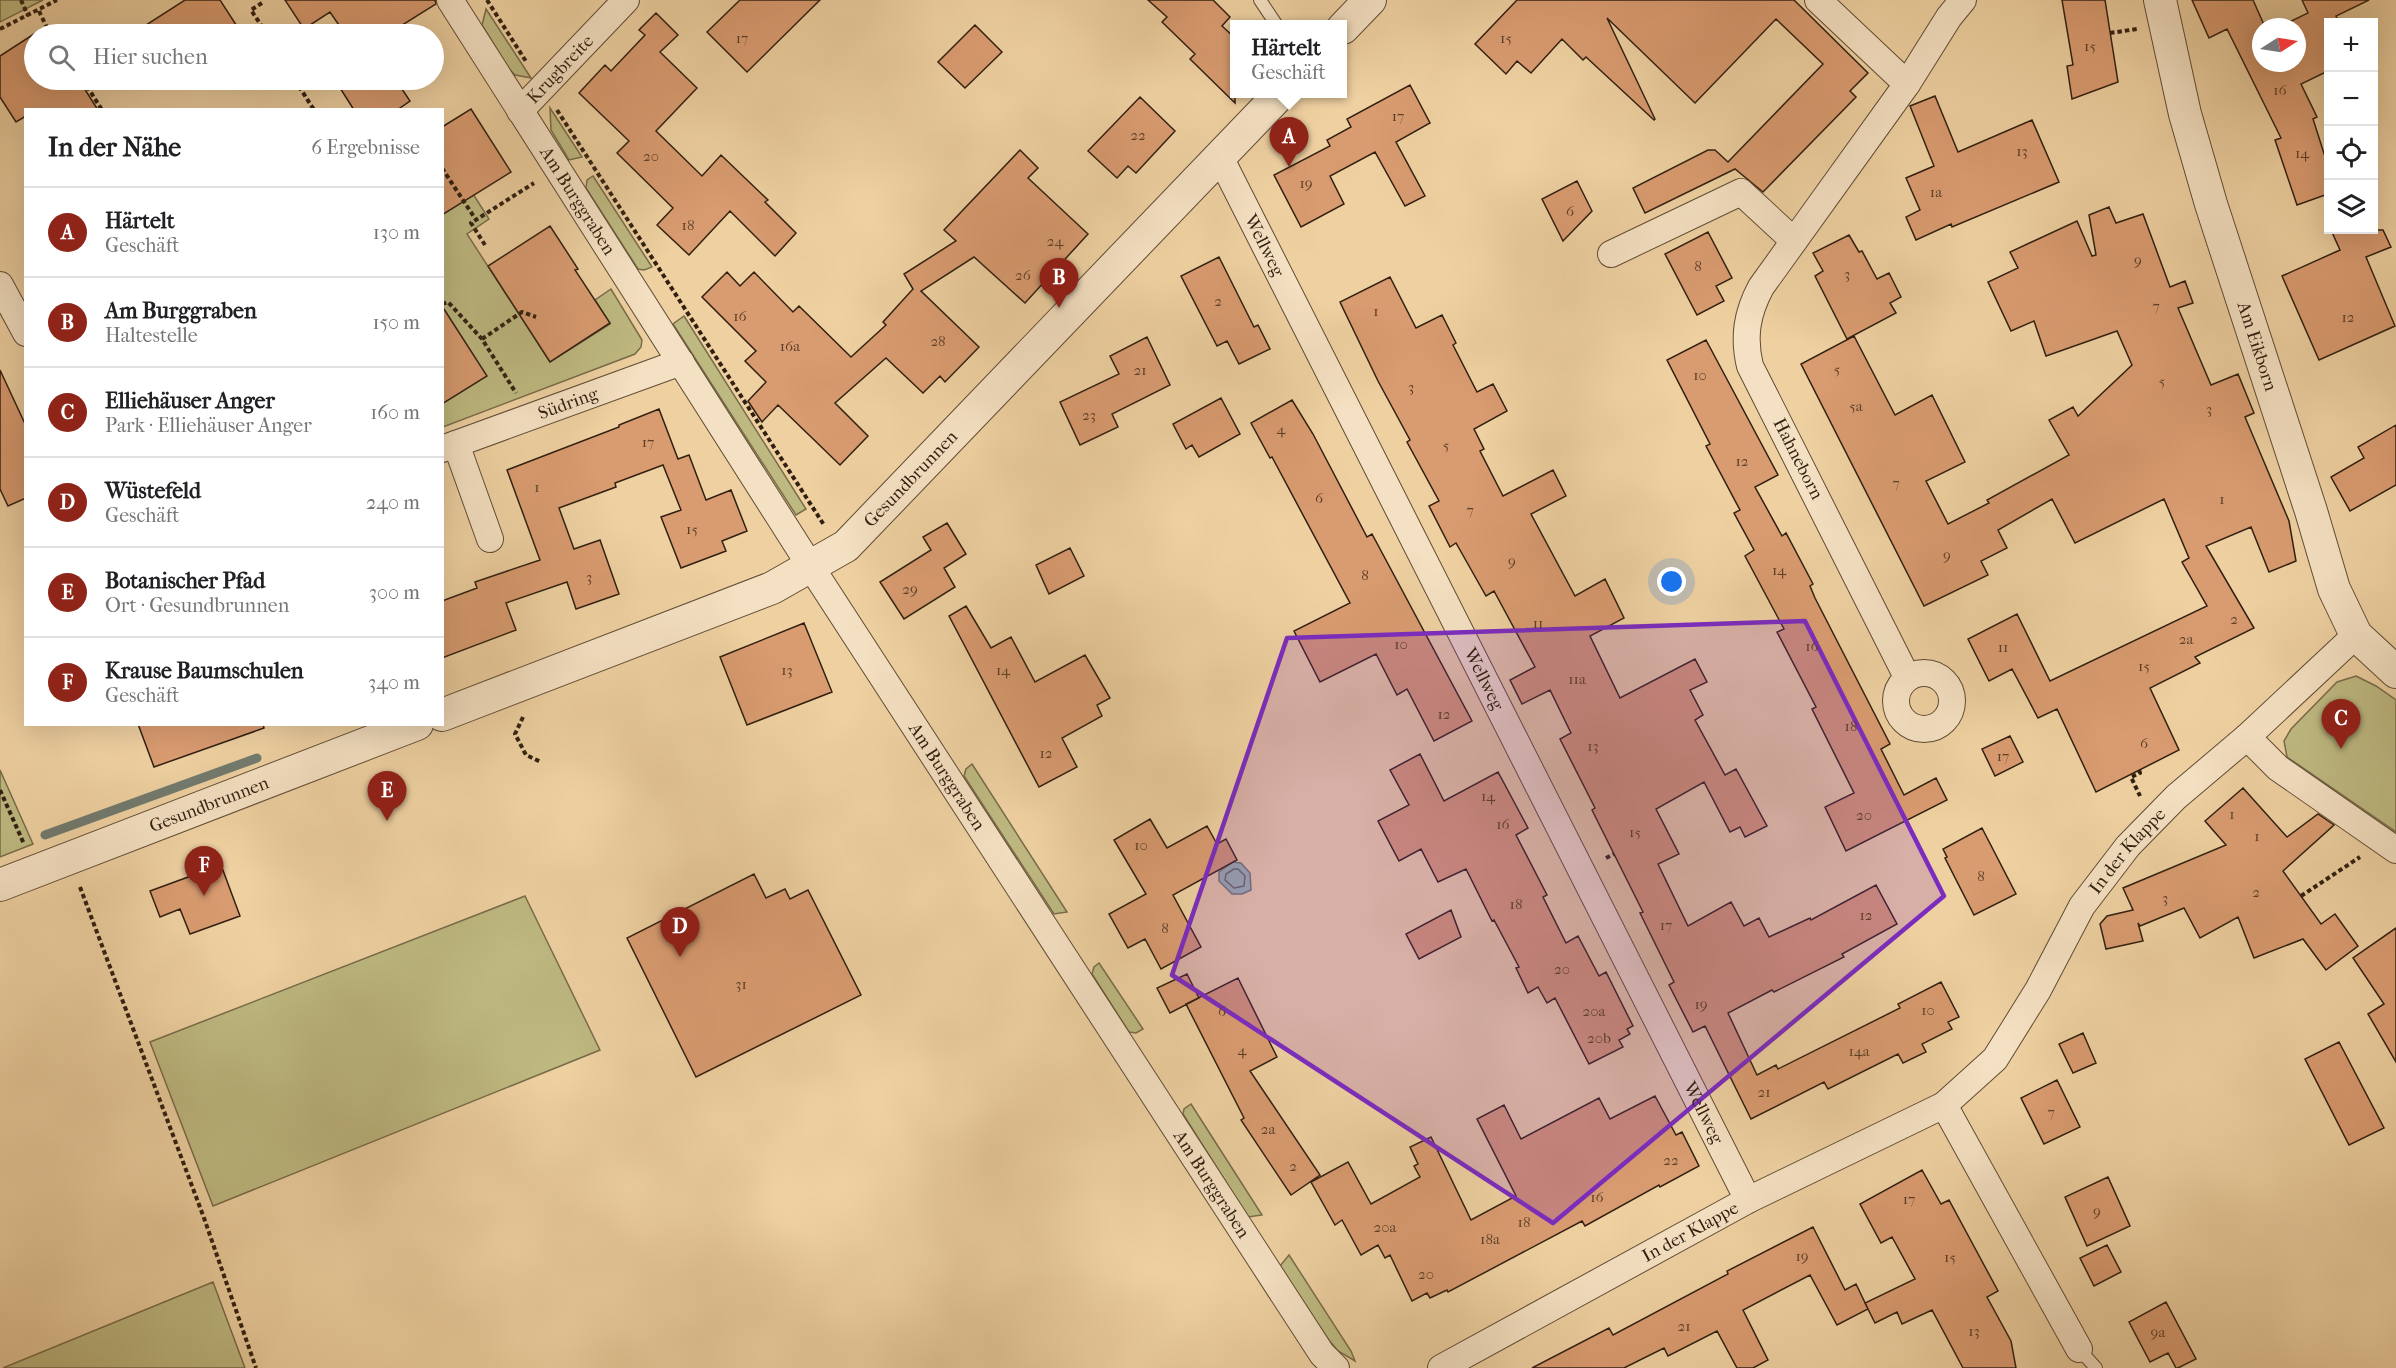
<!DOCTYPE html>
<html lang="de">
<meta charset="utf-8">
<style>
body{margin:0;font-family:"IM FELL French Canon",serif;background:#f6f6f6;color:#202124}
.controls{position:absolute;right:18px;top:18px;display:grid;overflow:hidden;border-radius:0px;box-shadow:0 6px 24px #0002}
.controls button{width:54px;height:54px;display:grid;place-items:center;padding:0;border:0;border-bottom:2px solid #e0e0e0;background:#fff;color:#202124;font:30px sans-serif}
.compass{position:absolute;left:2252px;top:18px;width:54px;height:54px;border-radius:50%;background:#fff;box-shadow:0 6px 24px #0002;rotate:78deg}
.you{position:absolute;left:1672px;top:582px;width:21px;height:21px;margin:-15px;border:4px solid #fff;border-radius:50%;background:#1a73e8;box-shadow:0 0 0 9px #1a73e833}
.badge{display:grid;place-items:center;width:39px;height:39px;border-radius:50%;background:#8f2418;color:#fff;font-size:20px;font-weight:700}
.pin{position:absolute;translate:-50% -50px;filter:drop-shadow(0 2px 3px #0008)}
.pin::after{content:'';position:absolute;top:32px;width:21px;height:18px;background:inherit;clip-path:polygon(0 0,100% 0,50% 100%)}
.popup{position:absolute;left:1230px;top:20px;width:117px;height:78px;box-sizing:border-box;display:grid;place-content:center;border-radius:0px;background:#fff;filter:drop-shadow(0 2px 4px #0005);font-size:20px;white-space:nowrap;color:#757577}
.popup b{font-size:22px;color:#202124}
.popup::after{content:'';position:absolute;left:50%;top:100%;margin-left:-12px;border:12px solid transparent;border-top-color:#fff}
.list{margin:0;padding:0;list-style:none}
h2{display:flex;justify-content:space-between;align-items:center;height:78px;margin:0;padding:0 24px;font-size:26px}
h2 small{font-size:20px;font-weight:400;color:#757577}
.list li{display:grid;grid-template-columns:39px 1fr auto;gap:18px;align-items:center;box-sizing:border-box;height:90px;padding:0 24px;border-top:2px solid #e0e0e0}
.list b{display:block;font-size:22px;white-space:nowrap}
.list p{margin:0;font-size:20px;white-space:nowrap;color:#757577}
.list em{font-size:20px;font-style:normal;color:#757577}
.icon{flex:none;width:33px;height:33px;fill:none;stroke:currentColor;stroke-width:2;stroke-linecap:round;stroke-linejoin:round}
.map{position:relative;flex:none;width:2396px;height:1368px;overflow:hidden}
.search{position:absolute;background:#fff;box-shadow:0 6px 24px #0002;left:24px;top:24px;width:420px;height:66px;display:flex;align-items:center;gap:15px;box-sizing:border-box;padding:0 21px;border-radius:33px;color:#757577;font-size:22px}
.panel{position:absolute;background:#fff;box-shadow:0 6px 24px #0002;left:24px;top:108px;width:420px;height:618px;border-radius:0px}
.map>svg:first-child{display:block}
.green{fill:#beb981;stroke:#786c49;stroke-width:1.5}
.water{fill:#9bb6ac;stroke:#717a6e;stroke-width:1.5}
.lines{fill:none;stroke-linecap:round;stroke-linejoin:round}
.shore{stroke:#666b5e;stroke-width:1.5}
.stream{stroke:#717a6e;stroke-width:9}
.building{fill:#d99b70;stroke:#312011;stroke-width:1.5}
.service-casing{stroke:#604c35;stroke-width:14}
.minor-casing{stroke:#604c35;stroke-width:28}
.tertiary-casing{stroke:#604c35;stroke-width:34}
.path{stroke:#312011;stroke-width:4;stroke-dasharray:4.5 3;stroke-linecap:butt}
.service{stroke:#f4e0c2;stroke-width:12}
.minor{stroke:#f4e0c2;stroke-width:26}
.tertiary{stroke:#f4e0c2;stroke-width:32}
.marked{fill:#7b2cbf;fill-opacity:0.2;stroke:#7b2cbf;stroke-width:4.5;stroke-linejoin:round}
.labels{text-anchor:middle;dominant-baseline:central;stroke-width:5;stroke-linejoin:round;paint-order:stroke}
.number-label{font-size:15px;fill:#5b3f29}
.street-label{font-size:18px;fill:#312011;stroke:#f4e0c2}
</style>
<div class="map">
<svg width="2396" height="1368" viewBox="0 0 2396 1368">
<rect width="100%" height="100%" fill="#eed0a1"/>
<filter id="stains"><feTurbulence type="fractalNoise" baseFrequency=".00333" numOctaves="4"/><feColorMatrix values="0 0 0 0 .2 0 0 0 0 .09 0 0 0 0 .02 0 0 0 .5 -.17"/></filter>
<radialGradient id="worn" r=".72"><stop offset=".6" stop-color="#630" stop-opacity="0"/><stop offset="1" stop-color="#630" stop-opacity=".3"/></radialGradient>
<path class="green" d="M0 0H43L0 22Z
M486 9 531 78 515 75 509 69 482 25Z
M550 108 582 157 569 160 551 130Z
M442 145 489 219 467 234 550 362 610 324 595 300 611 289 642 340 641 347 635 354 443 427Z
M593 176 652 267 644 270 638 269 586 188 587 180Z
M684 316 806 509 796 515 673 324Z
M2356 676 2376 686 2396 700V832L2287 757 2284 741 2291 729 2337 682Z
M972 764 1067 912 1054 914 964 776 966 769Z
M0 770 33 844 0 857Z
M525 896 600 1050 213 1206 150 1042Z
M1099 963 1143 1029 1136 1033 1129 1032 1092 974 1094 967Z
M1191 1104 1262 1215 1248 1217 1183 1114 1184 1109Z
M1289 1255 1351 1351 1355 1361 1338 1351 1328 1339 1280 1266Z
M213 1282 245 1368H3Z"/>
<path class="water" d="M1233 862 1241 863 1250 873 1251 890 1242 894H1232L1219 881V872Z"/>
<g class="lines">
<path class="shore" d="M1234 869H1238L1245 876 1244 886 1234 888 1225 880 1226 874Z"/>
<path class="stream" d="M45 835 257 758"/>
</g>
<path class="building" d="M185 0H220L242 34H132Z
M285 0H435L436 4 388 34H345L330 12 304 29Z
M740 0H820L747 72 707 32Z
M1148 0H1213L1230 17 1222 26 1235 38V103L1190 59 1195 54 1162 22 1167 17Z
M1517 0H1794L1868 73 1850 91 1856 97 1763 192 1735 169 1645 213 1633 188 1708 150H1715L1728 162 1823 64 1776 19 1695 103 1607 18 1655 119 1654 120 1586 57 1583 60 1562 39 1531 73 1517 61 1506 74 1475 44Z
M2062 0H2105L2118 82 2072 99 2067 66 2073 65Z
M2192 0H2253L2265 27H2261V63H2297V27H2279L2308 13 2302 0H2369L2336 16 2339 22H2328V71L2301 84 2317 117 2313 119 2328 166V194L2297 205 2275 140 2281 138 2227 29 2209 38Z
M656 13 678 35 660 52 697 88 656 131 702 176 721 155 768 200 765 202 796 233 775 256 730 211 689 255 657 225 673 208 617 153 629 141 579 93 605 65 611 71 645 35 639 30Z
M975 25 1002 52 965 88 938 62Z
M34 34V80H79L98 110H26V116L16 122 0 97V56Z
M335 80H396L410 101 397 110H354Z
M1410 85 1430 123 1396 142 1425 196 1405 206 1375 152 1330 176 1344 204 1301 227 1274 175 1330 146 1327 140 1351 127 1347 119Z
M1935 96 1958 152 2032 120 2059 182 1952 227 1951 224 1916 240 1906 217 1920 210 1906 178 1934 166 1910 106Z
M1140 97 1175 131 1136 173 1128 166 1117 178 1088 151Z
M471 109 511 172 442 215V127Z
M1020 150 1038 168 1028 178 1088 234 1025 303 974 257 921 291 979 347 945 382 940 376 923 393 886 358 835 403 868 436 840 465 778 405 762 422 748 401 766 382 745 361 756 351 702 297 727 272 740 286 754 272 793 312 799 306 851 357 886 325 883 322 913 289 904 274 956 241 944 230Z
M1577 181 1592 211 1563 241 1542 199Z
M2109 207 2116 223 2143 214 2170 287 2185 281 2193 303 2178 308 2211 385 2238 374 2254 413 2245 417 2289 521 2296 561 2269 572 2251 527 2206 546 2254 628 2195 657 2200 663 2150 688 2179 750 2096 792 2057 709 2038 718 2012 669 1989 681 1968 639 2017 614 2050 681 2207 606 2182 562 2189 558 2164 499 2075 543 2052 499 1998 530 2007 548 1981 561 1988 575 1924 606 1801 364 1854 336 1895 415 1932 395 1965 462 1926 481 1948 524 1989 503 1987 500 2069 455 2049 420 2073 407 2078 416 2132 365 2117 331 2046 356 2034 321 2011 331 1988 282 2018 268 2010 252 2077 221 2092 256 2096 255 2089 215Z
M550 226 578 269 575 270 610 323 550 362 488 266Z
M2331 230H2383L2391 247 2366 257 2395 326 2319 360 2282 276 2340 250Z
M1708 232 1732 278 1716 286 1724 301 1697 315 1665 254Z
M1849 235 1859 252 1862 251 1877 279 1889 273 1901 297 1890 303 1896 313 1847 339 1815 276 1823 271 1813 253Z
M1219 257 1254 327 1258 325 1270 349 1239 364 1227 341 1217 346 1181 276Z
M1390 277 1416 328 1442 315 1456 343 1453 345 1477 392 1493 384 1507 411 1474 429 1484 449 1480 451 1503 496 1553 470 1566 496 1531 514 1575 596 1605 579 1624 618 1590 636 1620 698 1695 659 1707 682 1690 690 1703 715 1695 720 1725 775 1736 769 1767 826 1745 837 1740 827 1730 832 1704 782 1656 809 1679 854 1658 864 1688 926 1731 902 1744 926 1759 918 1769 937 1810 918 1811 920 1876 885 1897 924 1842 954 1844 957 1774 992 1772 990 1728 1013 1757 1075 1776 1065 1778 1069 1900 1008 1898 1004 1941 982 1959 1017 1948 1022 1952 1029 1922 1044 1926 1052 1903 1063 1898 1054 1828 1089 1824 1082 1751 1119 1705 1026 1693 1032 1669 985 1674 982 1640 913 1643 912 1592 810 1595 808 1560 739 1571 733 1550 690 1522 704 1510 680 1535 667 1494 591 1486 596 1456 543 1450 547 1429 506 1439 501 1407 442 1410 440 1378 381 1340 302Z
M442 306 487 376 442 404Z
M1147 337 1170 385 1112 414 1118 427 1080 445 1060 402 1119 374 1110 356Z
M1706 340 1778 475 1755 487 1782 536 1786 533 1813 584 1810 586 1815 598 1890 744 1881 749 1904 795 1936 778 1947 800 1846 851 1825 807 1854 793 1812 709 1816 707 1777 632 1784 629 1745 556 1754 550 1734 513 1740 510 1706 446 1710 444 1667 360Z
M0 370 26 426V498L8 506 0 489Z
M1221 398 1240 434 1199 457 1192 445 1186 449 1173 424Z
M1292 400 1313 434 1367 537 1372 534 1472 721 1434 741 1407 689 1397 695 1376 654 1320 682 1294 631 1350 603 1272 457 1270 458 1251 423Z
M659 409 678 459 689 455 706 500 731 490 747 531 722 541 726 551 681 568 661 517 681 510 663 465 615 483 616 487 559 508 574 549 600 540 619 594 576 609 567 582 506 603 516 630 442 658V601L477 588 475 582 540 560 507 470 619 427V425Z
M2396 425V485L2350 511 2331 477 2364 458 2358 447Z
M947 523 966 554 944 568 955 587 904 619 880 582 931 550 923 537Z
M1070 548 1084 576 1049 594 1036 565Z
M966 606 991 648 1011 637 1035 682 1085 655 1110 698 1097 705 1102 716 1062 738 1077 767 1039 787 949 616Z
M804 623 832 692 747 725 720 657Z
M138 724H263L264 728 154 767Z
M2010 736 2023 762 1995 776 1982 749Z
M1420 754 1444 801 1498 772 1528 828 1516 835 1547 895 1543 897 1566 943 1578 936 1599 976 1606 972 1633 1026 1627 1029 1630 1034 1619 1040 1623 1047 1589 1064 1555 998 1547 1003 1538 987 1528 993 1516 968 1519 967 1494 920 1492 921 1466 869 1438 882 1421 849 1399 861 1378 821 1409 805 1390 770Z
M2243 788 2287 837 2318 814 2334 825 2283 871 2321 924 2335 914 2358 946 2326 970 2303 939 2254 958 2238 917 2200 938 2184 908 2140 926 2138 923 2143 941 2106 949 2100 924 2107 916 2133 910 2123 888 2226 845 2205 821Z
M1150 819 1167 848 1207 826 1217 844 1226 839 1237 860 1173 895 1201 947 1161 969 1145 939 1128 948 1109 914 1146 894 1114 840Z
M1982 828 2016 894 1974 915 1945 858 1947 857 1943 849Z
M221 865 240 916 190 934 180 909 160 917 150 891Z
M754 874 766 898 785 889 790 899 808 890 861 995 696 1077 627 938Z
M1451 910 1461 937 1419 959 1406 934Z
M2396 928V1062L2368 1014 2384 1004 2353 958Z
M1187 974 1199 998 1170 1013 1157 988Z
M1238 978 1277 1057 1250 1071 1320 1175 1291 1195 1241 1120 1244 1118 1186 1004Z
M2083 1033 2096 1063 2073 1073 2059 1044Z
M2339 1042 2384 1128 2349 1145 2305 1059Z
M2057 1080 2080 1127 2044 1144 2021 1098Z
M1655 1096 1676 1135 1682 1132 1699 1166 1660 1187 1659 1185 1585 1226 1582 1221 1448 1292 1447 1290 1430 1298 1427 1293 1412 1301 1390 1255 1385 1258 1378 1245 1361 1255 1342 1220 1335 1225 1311 1182 1348 1162 1371 1204 1420 1177 1414 1166 1418 1164 1410 1147 1431 1137 1471 1220 1516 1196 1477 1119 1504 1105 1521 1139 1599 1098 1610 1119Z
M1922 1170 1941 1204 1949 1200 1998 1291 1987 1297 2011 1341 2016 1368H1963L1932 1310 1902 1324 1897 1312 1875 1323 1865 1303 1915 1279 1892 1237 1881 1243 1860 1204Z
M2108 1177 2130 1226 2087 1246 2065 1197Z
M1813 1227 1845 1290 1856 1284 1868 1309 1837 1325 1810 1275 1743 1310 1768 1360 1753 1368H1737L1717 1331 1668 1356 1664 1348 1624 1368H1532L1609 1328 1613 1335 1728 1274 1727 1271Z
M2107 1245 2121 1272 2094 1286 2080 1258Z
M2166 1302 2196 1359 2178 1368H2176L2168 1353 2150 1362 2129 1322Z"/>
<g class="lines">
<defs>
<path id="service" d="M1260 0 1276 24
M2079 1349 2096 1368"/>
<g id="minor">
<path id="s1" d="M450 0 811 567 1322 1354 1336 1368"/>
<path d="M1818 0 1907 84"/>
<path id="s2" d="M520 111 626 0"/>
<path id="s3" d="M1220 157 1748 1200"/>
<path d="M1611 254 1741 192 1794 241"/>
<path d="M0 285 26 333"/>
<path d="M456 444 490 539"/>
<path id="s4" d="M442 449 681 362"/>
<circle cx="1924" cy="701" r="28"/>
<path d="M1907 677 1750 366C1743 337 1747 313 1761 287L1907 84 1949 17 1963 0"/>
<path d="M2247 737 2278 768 2396 850"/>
<path d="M1944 1105 2079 1349"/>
<path id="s5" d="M1441 1368 1748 1200 1944 1105 1995 1059 2038 990 2082 906 2128 846 2176 797 2247 737 2356 635"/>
</g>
<g id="tertiary">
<path id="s6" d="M2160 0 2185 114 2211 204 2311 511 2334 589 2356 635 2396 672"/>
<path d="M1343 28 1370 0"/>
<path id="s7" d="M442 715 772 588 846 546 1280 94"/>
<path id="s8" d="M0 885 417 724"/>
</g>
</defs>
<use href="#service" class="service-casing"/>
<use href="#minor" class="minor-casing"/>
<use href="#tertiary" class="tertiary-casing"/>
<path class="path" d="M21 0 28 16
M487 0 527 63
M262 3 251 10 267 34
M39 11 50 34
M0 29 57 0
M2110 33 2137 29
M83 80 102 110
M295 80 314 110
M69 87V80
M557 110 824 525
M442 168 476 220
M485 245 471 223 534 183
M442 304 448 302 482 339 516 393
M482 339 522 312 536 317
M523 717 515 734 526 755 541 762
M2139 770 2140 773 2131 777 2140 796
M0 790 24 844
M1606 858 1614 854
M80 887 204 1218 256 1368
M2301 896 2360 857"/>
<use href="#service" class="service"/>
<use href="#minor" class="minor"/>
<use href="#tertiary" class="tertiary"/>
</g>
<path class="marked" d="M1805 621 1944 896 1553 1223 1172 975 1287 638Z"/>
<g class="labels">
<g class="number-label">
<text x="742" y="38">17</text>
<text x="1506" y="38">15</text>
<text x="2090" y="46">15</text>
<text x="2280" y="90">16</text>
<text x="1398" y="116">17</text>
<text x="1138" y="135">22</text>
<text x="2022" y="151">13</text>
<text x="2302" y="153">14</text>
<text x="651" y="156">20</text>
<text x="1306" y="183">19</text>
<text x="1936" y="192">1a</text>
<text x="1570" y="211">6</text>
<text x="688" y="225">18</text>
<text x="1055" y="241">24</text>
<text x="2138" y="260">9</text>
<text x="1698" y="266">8</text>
<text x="1847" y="274">3</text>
<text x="1023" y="275">26</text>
<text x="1218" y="301">2</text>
<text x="2156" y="306">7</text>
<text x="1376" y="311">1</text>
<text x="740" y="316">16</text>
<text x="2348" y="317">12</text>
<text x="938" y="341">28</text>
<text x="790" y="346">16a</text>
<text x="1837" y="369">5</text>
<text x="1140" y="370">21</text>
<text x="1700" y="375">10</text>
<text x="2162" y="381">5</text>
<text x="1411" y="387">3</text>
<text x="1856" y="406">5a</text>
<text x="2209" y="409">3</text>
<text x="1089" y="415">23</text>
<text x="1281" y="429">4</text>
<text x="648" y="442">17</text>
<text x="1446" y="445">5</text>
<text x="1742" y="461">12</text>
<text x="1896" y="483">7</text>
<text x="537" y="487">1</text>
<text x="1319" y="498">6</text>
<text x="2222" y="499">1</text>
<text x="1470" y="510">7</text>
<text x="692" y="529">15</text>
<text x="1947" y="555">9</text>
<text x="1512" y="561">9</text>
<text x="1779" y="570">14</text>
<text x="1365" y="575">8</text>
<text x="589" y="577">3</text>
<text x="910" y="589">29</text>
<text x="2234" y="619">2</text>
<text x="1538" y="623">11</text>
<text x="2186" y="639">2a</text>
<text x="1401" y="644">10</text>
<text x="1812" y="646">16</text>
<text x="2003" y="647">11</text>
<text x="2144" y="666">15</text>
<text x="787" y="670">13</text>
<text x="1003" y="670">14</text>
<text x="1577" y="679">11a</text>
<text x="1444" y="714">12</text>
<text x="1851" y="726">18</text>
<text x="2144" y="743">6</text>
<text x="1593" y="746">13</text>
<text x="1046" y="753">12</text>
<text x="2003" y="756">17</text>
<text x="1488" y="796">14</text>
<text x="2232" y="814">1</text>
<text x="1864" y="815">20</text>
<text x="1503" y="824">16</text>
<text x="1635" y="832">15</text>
<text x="2257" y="836">1</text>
<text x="1141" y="845">10</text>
<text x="1981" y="876">8</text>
<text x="2256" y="892">2</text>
<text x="2165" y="898">3</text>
<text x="1516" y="904">18</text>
<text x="1866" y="915">12</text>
<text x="1666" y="925">17</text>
<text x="1165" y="928">8</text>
<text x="1562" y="969">20</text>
<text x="741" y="984">31</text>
<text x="1701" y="1004">19</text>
<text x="1928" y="1010">10</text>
<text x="1222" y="1011">6</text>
<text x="1594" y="1011">20a</text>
<text x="1599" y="1038">20b</text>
<text x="1242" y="1050">4</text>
<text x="1859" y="1051">14a</text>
<text x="1764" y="1092">21</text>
<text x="2051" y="1112">7</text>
<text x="1268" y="1129">2a</text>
<text x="1671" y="1160">22</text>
<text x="1293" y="1166">2</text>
<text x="1597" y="1197">16</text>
<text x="1909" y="1199">17</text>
<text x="2097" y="1211">9</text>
<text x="1524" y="1222">18</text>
<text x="1385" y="1227">20a</text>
<text x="1490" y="1239">18a</text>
<text x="1802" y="1256">19</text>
<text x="1950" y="1257">15</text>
<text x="1426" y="1274">20</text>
<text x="1684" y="1326">21</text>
<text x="1974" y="1331">13</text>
<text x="2158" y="1332">9a</text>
</g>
<g class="street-label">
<text stroke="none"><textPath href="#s2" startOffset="58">Krugbreite</textPath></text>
<text stroke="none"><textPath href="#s1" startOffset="238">Am Burggraben</textPath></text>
<text stroke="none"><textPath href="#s3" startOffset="99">Wellweg</textPath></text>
<text stroke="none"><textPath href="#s6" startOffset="360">Am Eikborn</textPath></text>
<text stroke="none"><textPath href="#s4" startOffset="134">Südring</textPath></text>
<text transform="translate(1798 459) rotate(63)">Hahneborn</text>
<text stroke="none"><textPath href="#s7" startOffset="532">Gesundbrunnen</textPath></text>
<text stroke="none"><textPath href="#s3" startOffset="585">Wellweg</textPath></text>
<text stroke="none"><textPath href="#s1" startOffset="922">Am Burggraben</textPath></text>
<text stroke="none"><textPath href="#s8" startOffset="224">Gesundbrunnen</textPath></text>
<text stroke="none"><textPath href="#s5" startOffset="884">In der Klappe</textPath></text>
<text stroke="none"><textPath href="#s3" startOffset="1071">Wellweg</textPath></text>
<text stroke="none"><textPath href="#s1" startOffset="1408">Am Burggraben</textPath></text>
<text stroke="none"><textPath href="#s5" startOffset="284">In der Klappe</textPath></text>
</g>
</g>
<rect width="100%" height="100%" filter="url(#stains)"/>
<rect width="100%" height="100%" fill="url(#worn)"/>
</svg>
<div class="controls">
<button>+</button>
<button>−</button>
<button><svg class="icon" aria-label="locate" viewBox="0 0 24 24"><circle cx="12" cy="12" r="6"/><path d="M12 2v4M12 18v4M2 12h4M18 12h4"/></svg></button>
<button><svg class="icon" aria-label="layers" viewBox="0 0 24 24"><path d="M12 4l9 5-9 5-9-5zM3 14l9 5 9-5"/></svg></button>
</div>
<svg class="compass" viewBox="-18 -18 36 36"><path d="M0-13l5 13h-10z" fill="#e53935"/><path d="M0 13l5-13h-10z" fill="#757577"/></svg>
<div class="you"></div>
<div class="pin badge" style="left:1289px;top:167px">A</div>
<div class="popup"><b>Härtelt</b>Geschäft</div>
<div class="pin badge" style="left:1059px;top:308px">B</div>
<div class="pin badge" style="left:2341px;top:749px">C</div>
<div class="pin badge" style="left:680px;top:957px">D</div>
<div class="pin badge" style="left:387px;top:821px">E</div>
<div class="pin badge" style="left:204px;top:896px">F</div>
<div class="search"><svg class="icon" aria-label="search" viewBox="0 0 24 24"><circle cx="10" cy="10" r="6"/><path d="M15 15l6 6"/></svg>Hier suchen</div>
<section class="panel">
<h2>In der Nähe<small>6 Ergebnisse</small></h2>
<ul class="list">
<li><span class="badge">A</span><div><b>Härtelt</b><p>Geschäft</p></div><em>130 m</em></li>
<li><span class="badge">B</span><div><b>Am Burggraben</b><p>Haltestelle</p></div><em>150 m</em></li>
<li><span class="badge">C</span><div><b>Elliehäuser Anger</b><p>Park · Elliehäuser Anger</p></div><em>160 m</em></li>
<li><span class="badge">D</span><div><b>Wüstefeld</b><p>Geschäft</p></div><em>240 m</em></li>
<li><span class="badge">E</span><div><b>Botanischer Pfad</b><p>Ort · Gesundbrunnen</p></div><em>300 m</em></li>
<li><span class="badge">F</span><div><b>Krause Baumschulen</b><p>Geschäft</p></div><em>340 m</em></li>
</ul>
</section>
</div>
